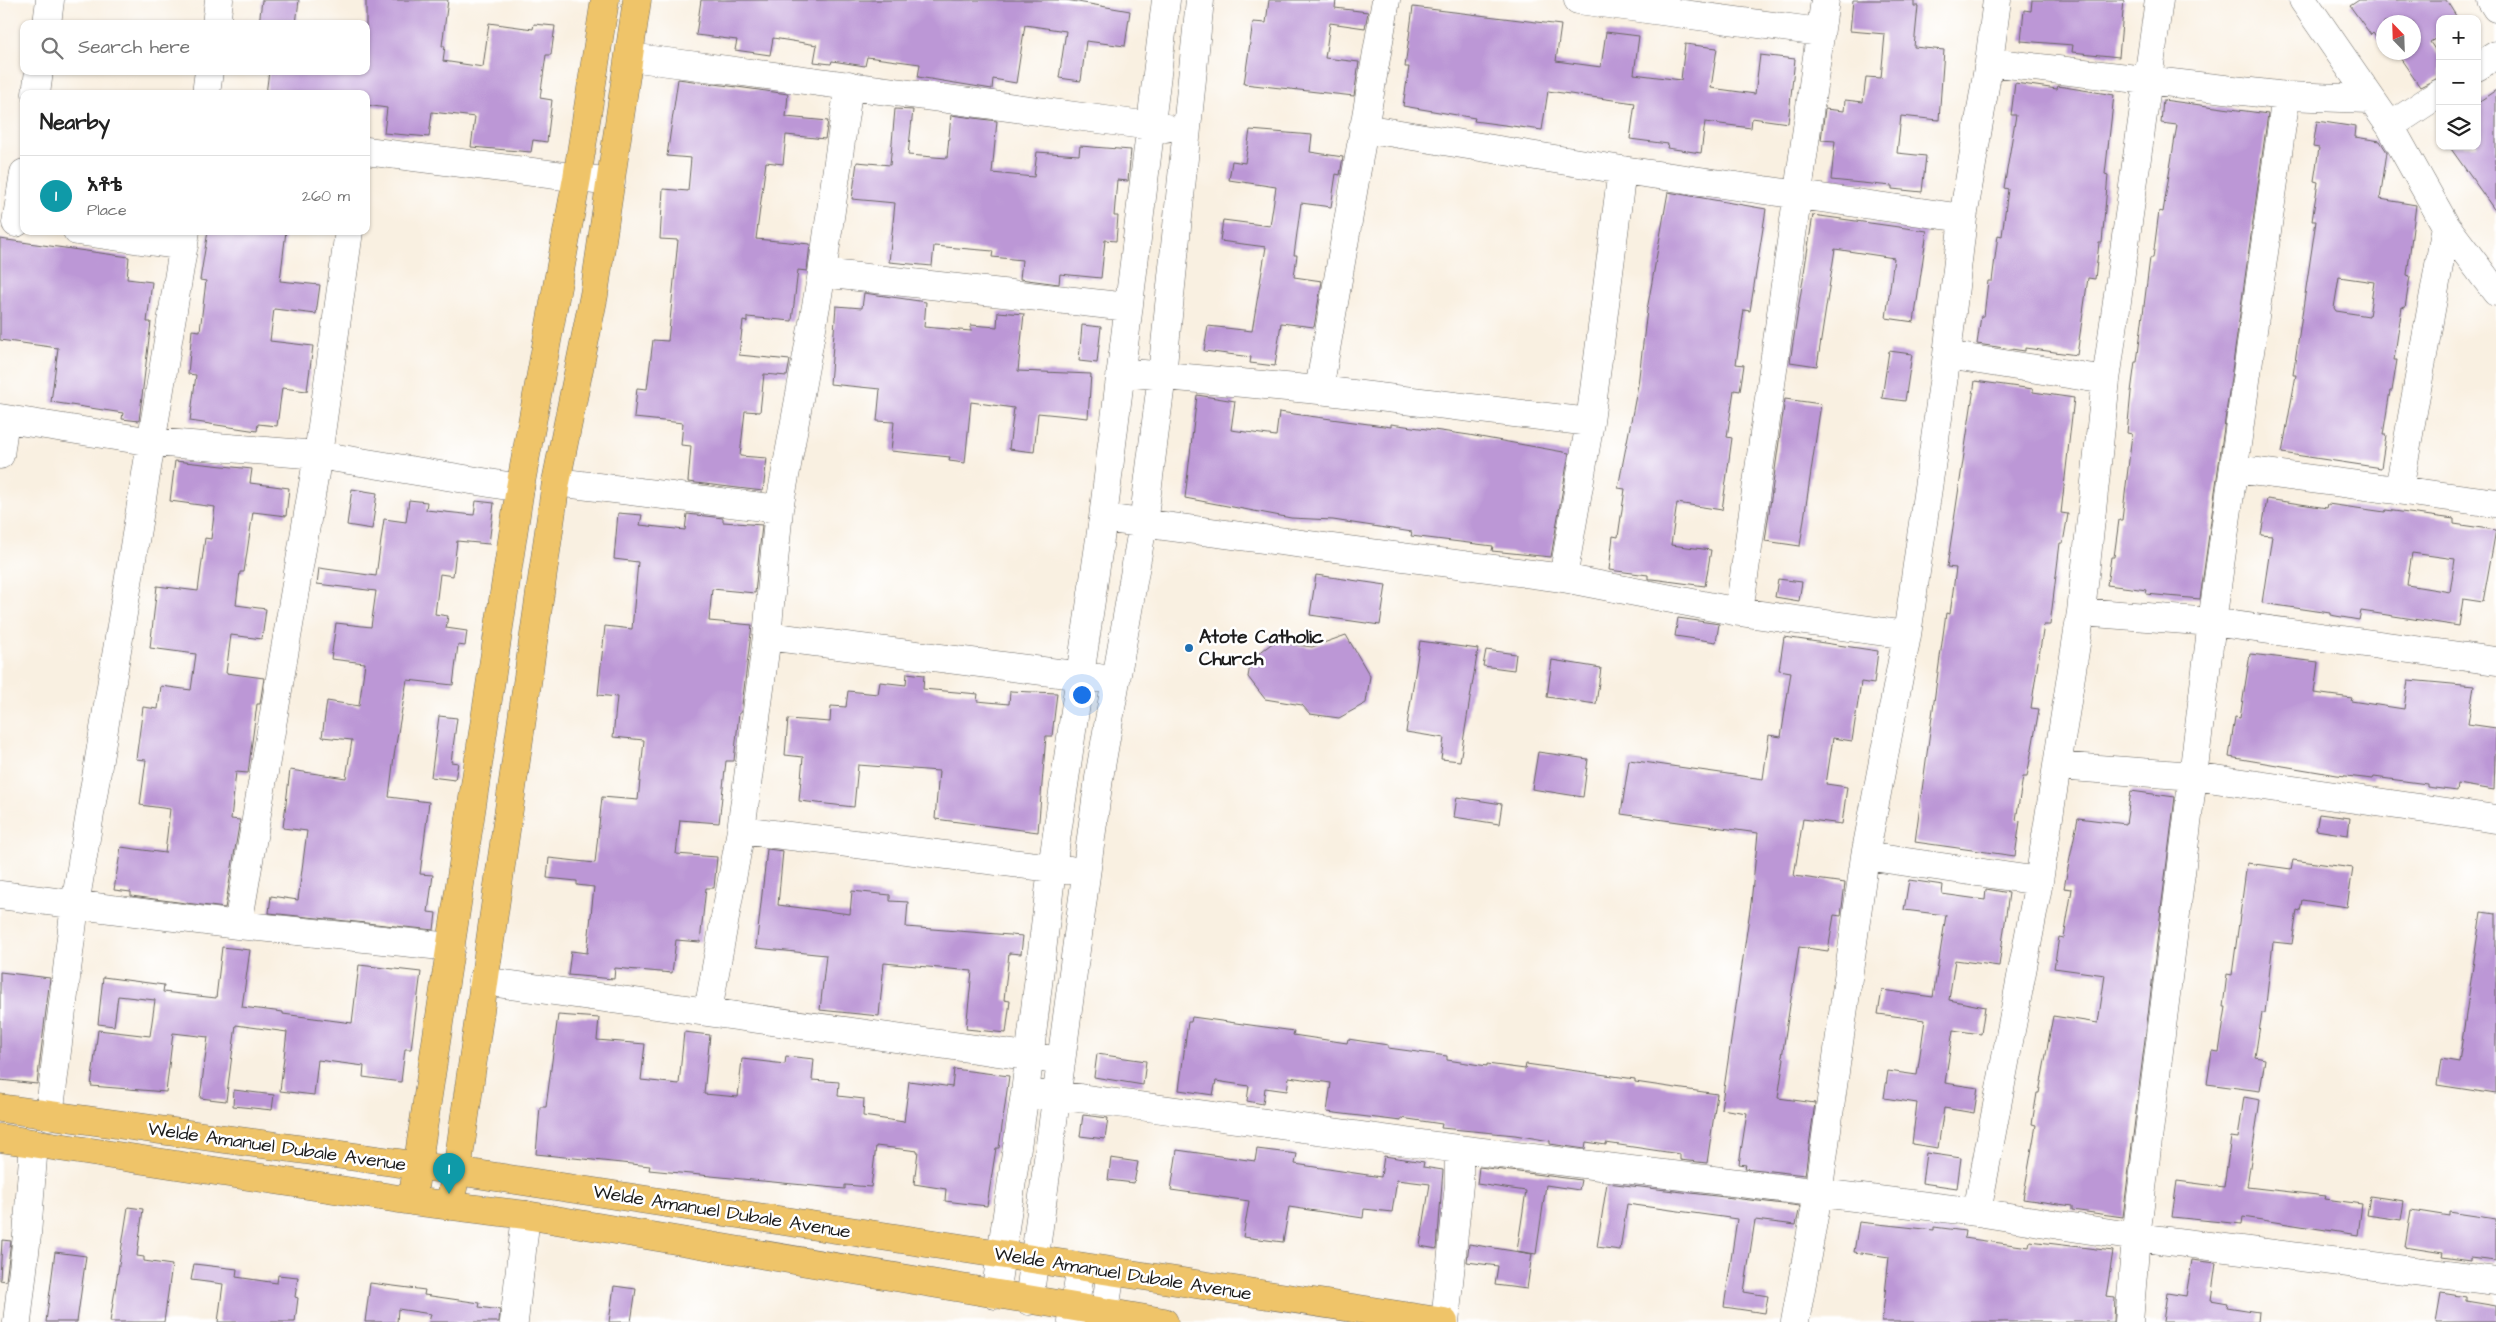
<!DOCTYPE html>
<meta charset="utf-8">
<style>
body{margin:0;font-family:"Architects Daughter","Noto Sans Ethiopic",sans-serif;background:#f2f2f2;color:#222}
.controls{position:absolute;right:15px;top:15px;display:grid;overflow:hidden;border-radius:10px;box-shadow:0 1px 4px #0004}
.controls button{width:45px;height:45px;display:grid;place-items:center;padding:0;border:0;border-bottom:1px solid #e0e0e0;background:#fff;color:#222;font:25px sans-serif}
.compass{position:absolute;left:2376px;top:15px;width:45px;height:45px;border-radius:50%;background:#fff;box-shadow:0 1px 4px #0004;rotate:337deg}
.you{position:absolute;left:1081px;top:694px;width:18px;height:18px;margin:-12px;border:4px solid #fff;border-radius:50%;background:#1a73e8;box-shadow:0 0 0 8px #1a73e833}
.badge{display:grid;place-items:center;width:32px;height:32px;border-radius:50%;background:#0b8043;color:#fff;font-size:16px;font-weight:700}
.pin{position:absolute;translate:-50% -41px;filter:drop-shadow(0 1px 2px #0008)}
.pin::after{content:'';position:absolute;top:26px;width:18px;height:15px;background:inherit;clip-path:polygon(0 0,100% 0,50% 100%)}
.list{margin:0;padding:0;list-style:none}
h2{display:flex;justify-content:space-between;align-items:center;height:65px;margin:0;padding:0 20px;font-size:21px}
h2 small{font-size:16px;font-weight:400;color:#767676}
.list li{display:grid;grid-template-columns:32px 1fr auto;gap:15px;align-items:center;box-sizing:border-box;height:80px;padding:0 20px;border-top:1px solid #e0e0e0}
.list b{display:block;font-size:19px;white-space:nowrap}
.list p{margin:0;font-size:16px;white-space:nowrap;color:#767676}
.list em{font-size:16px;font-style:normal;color:#767676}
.icon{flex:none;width:28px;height:28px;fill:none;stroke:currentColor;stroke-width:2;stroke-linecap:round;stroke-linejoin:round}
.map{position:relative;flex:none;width:2496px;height:1322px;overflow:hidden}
.search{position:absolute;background:#fff;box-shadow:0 1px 4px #0004;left:20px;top:20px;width:350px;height:55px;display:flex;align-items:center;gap:12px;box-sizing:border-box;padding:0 18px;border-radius:10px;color:#767676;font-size:19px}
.panel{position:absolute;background:#fff;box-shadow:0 1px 4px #0004;left:20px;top:90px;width:350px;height:145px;border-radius:10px}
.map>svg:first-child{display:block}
.building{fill:#bc97d6;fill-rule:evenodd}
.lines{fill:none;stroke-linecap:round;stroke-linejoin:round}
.minor-casing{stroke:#696661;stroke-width:29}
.major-casing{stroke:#696661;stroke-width:29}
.minor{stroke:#fff;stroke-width:28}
.major{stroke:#efc469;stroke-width:28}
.poi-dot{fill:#1f6fb2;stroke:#fff;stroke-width:2}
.labels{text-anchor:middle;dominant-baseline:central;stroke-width:5;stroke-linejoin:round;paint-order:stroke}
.poi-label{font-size:19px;font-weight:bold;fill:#1c1c1c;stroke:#fff;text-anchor:start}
.street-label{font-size:19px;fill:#1c1c1c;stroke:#fff}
</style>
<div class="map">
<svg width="2496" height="1322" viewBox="0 0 2496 1322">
<rect width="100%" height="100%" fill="#fff"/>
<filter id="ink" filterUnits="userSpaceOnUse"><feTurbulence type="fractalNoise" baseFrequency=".02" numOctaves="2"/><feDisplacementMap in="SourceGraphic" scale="10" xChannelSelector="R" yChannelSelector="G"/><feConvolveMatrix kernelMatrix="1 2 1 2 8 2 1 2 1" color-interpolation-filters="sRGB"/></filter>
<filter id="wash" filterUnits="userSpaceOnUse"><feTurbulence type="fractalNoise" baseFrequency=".0096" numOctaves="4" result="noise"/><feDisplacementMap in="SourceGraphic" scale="20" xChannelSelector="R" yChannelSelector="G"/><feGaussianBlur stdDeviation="1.12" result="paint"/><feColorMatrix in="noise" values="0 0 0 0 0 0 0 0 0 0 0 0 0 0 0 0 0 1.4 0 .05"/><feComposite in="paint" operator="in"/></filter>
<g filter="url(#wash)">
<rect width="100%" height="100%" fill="#f9f0e1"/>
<g id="blocks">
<path class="building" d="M262 0H299L296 24H259Z
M366 0H448L442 46H445L443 61 483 67 489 23 533 29 534 24 555 26 551 55H546L540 98 552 100 547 142 533 140 531 152 471 147 475 117 432 112 429 137 384 133 387 108 366 105V94H266L269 71H366Z
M701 0H1066L1130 11 1125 46 1086 41 1081 81 1059 78 1066 31 1025 25 1016 83 993 79 992 89 918 77 920 64 867 57 865 66 832 61 831 64 814 62 817 45 773 38 770 55 735 50 737 40 696 35Z
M1269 0H1336L1335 8 1368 12 1365 28 1330 23 1325 58 1359 62 1354 96 1244 84 1253 22 1266 23Z
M1853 0H1914V6H1918L1914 47 1944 50 1939 120 1901 116 1897 153 1926 156 1922 192 1892 189V186L1831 180 1835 141 1821 140 1825 109 1844 111 1845 100 1863 102 1866 77 1881 78 1885 34 1850 31Z
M2032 0H2124L2119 57 2072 52 2073 45 2021 41 2024 10 2031 11Z
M2359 0H2446L2458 19H2440V36L2430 42 2440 57V77L2420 87 2396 52H2414V22H2384V48L2373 33 2371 35 2350 6Z
M1413 7 1561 25 1556 61 1601 67 1606 32 1639 36 1634 74 1681 80 1685 44 1717 48 1711 88 1755 94 1760 55 1795 59 1788 123 1752 118 1751 128 1705 122 1701 153 1667 148 1668 144 1630 139 1635 103 1548 91 1542 130 1474 121 1475 118 1403 106 1409 67H1405Z
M678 79 788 94 786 117 828 121 825 139 786 135 783 164 766 162 756 239 810 244 807 271 798 270 792 321 747 317V322L743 321 739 355 790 360 787 376 764 374 760 412 745 411 740 456 767 458 763 491 688 482 691 446 681 445 683 423 634 418 637 388 647 389 653 340 668 341 678 240 660 239 663 189 688 191 691 158 667 156Z
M2015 83 2057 89 2058 86 2114 95 2105 174 2108 175 2102 243H2099L2095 279 2088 278 2077 355 2025 348V351L1977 344 1981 316H1984L1988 281H1992L1998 235 2002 236 2008 189 2004 188 2016 115H2011Z
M2496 90V212L2449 146H2477V103Z
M2163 100 2268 114 2200 599 2146 594 2147 590 2107 585 2111 557H2114L2119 520H2122L2132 434 2127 433 2131 392 2135 362H2137L2150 258H2153L2159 211 2163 212 2177 125 2161 123Z
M895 109 913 110 908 155 947 158 951 115 997 121 992 173 1034 177 1037 152 1079 155 1080 146 1131 150 1128 181 1117 180 1114 216H1118L1116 241 1105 240 1101 278 1060 274 1059 284 1020 279 1022 260 992 257 993 251 934 246 932 266 889 262 895 203 852 199 857 162 890 165Z
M2317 121 2356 127 2355 137 2380 141 2387 152 2380 199 2416 205 2407 275 2410 276 2405 308 2402 307 2394 360H2397L2392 391H2390L2383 435H2386L2381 468 2282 453 2296 375H2293L2316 221H2312L2318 182 2314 181 2319 148 2313 147ZM2339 277 2374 282 2369 316 2336 311 2334 308Z
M1250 130 1312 135 1310 152 1343 157 1340 175 1336 174 1331 207 1301 203 1294 255H1297L1294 277 1322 281 1314 327 1281 323 1275 366 1250 363 1251 357 1204 351 1208 326 1252 331 1266 247 1220 241 1223 220 1270 226 1276 187 1229 180 1232 161 1245 163Z
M1668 192 1766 209 1750 311 1744 310 1736 364 1744 365 1740 391 1734 390 1727 437 1732 438 1722 510 1677 503 1671 545 1711 550 1705 586 1652 579H1648V575L1609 570 1613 536 1618 537 1625 489 1618 488 1638 385 1647 310Z
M1813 215 1927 231 1914 322 1886 318 1894 258 1835 249 1817 366 1790 362Z
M208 231H286L280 281 320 285 316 314 274 309 270 341 313 346 307 391 282 388 277 426 258 424 257 431 190 421 196 375 188 374 192 330 200 331 206 281 200 280Z
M0 239 129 257 127 279 152 282 147 322H151L139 421 122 419 123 413 51 402 58 348 0 340Z
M864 293 926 302 924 327 971 331V325L997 327 998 312 1024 314 1018 371 1091 374 1088 418 1038 413 1034 452 1009 449 1014 408 971 402 965 463 949 461 950 457 891 451 894 422 877 421 880 389 830 384 836 306 862 308Z
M1082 325 1101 327 1097 363 1079 361Z
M1889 351 1912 354 1905 401 1882 398Z
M1975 381 2033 389V392L2074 398 2061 513 2068 514 2063 543H2060L2050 625H2044L2038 662 2031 708 2039 709 2027 777H2023L2016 820 2020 821 2015 856 1915 842 1946 613 1950 614 1956 568 1947 567Z
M1197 395 1235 401 1231 430 1276 436 1279 412 1391 427V424L1469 435 1569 453 1551 557 1492 551 1493 546 1411 536 1412 532 1333 520 1291 518 1185 498Z
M1785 399 1821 404 1800 546 1765 541Z
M175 461 252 469 250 483 289 488 286 516 253 512 244 572H240L236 605 266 609 262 639 231 635 226 673 264 678 260 704H257L248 773 236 772 231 819 240 820 225 908 131 896V892L114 890 121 847 165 853 170 809 140 805 146 760 136 759 143 707 158 709 161 686 191 690 196 654 150 648 157 586 198 591 205 538 211 539 215 507 170 501Z
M352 489 377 493 372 529 347 525Z
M2267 499 2327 508 2328 504 2385 512 2386 510 2454 519V524L2496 530 2483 602 2463 599 2459 626 2361 611 2359 620 2330 615V613L2262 603 2272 536 2261 535ZM2412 553 2455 559 2450 592 2407 585Z
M409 500 427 502 426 510 474 515 476 501 494 503 489 544 457 541 453 576 440 574 435 614 448 616 446 628 467 631 465 646 458 645 453 685 407 680 394 756 389 797 429 802 420 874 433 875 428 912 436 913 434 930 269 913 271 896 298 900 307 831 283 828 290 770 346 778 352 740 322 737 327 701 359 706 365 663 331 659 336 623 371 627 376 591 317 584 319 568 376 576 384 519 406 522Z
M618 513 642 515 640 525 685 530 687 514 723 518V522L762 525 755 593 712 589 709 621 752 625 741 713H739L734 761H726L719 823 680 820 676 854 717 857 714 888H706L700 942 676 940 672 973 615 968 614 979 568 975 571 951 587 953 594 887 577 885V881L547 878 549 858 595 863 602 797 638 800 644 740 613 737 617 697 598 695 605 626 632 629 638 562 614 559Z
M1316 575 1386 585 1380 625 1310 615Z
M1778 579 1802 582 1799 601 1775 597Z
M1678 618 1719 624 1716 642 1675 636Z
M1346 635 1370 676 1366 703 1339 718 1310 714 1302 705 1265 699 1248 677 1251 659 1274 642 1312 647Z
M1784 637 1878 651 1874 684 1861 682 1852 741 1833 738 1826 784 1847 787 1842 824 1803 819 1794 876 1845 883 1841 916 1834 915 1828 951 1799 947 1782 1057 1784 1058 1778 1098 1815 1103 1805 1175 1745 1168 1746 1165 1739 1164 1747 1113 1721 1109 1751 903 1758 833 1621 814 1629 760 1763 779 1769 735 1781 737 1791 672 1779 670Z
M1420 641 1478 649 1460 761 1441 759 1444 738 1406 732Z
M1486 650 1516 654 1514 670 1483 666Z
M2250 654 2318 662 2314 693 2352 698 2351 701 2404 709 2408 680 2474 686 2468 724 2496 728 2494 790 2458 784 2457 791 2427 787V784L2374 777 2373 779 2337 775 2229 757 2235 717 2240 718Z
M1552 660 1601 668 1596 704 1547 697Z
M907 673 924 675 923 689 978 694 977 701 1009 704 1010 691 1057 693 1052 736H1046L1038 832 935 819 939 771 858 765 854 807 799 801 803 757 785 755 788 719 830 722 831 706 846 707 848 691 878 694 880 682 906 685Z
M439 716 457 718 451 762 458 763 455 780 431 777Z
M1538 752 1588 759 1583 797 1532 789Z
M2131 791 2175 797 2123 1217 2072 1210V1206L2023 1199 2036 1125 2032 1124 2037 1093H2039L2053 1016 2098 1023 2105 975 2054 968 2059 937 2064 938 2072 889 2064 888 2078 818 2126 824Z
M1457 797 1502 804 1499 824 1454 817Z
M2319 814 2350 818 2348 835 2316 830Z
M767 849 783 851 778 905 850 914 852 891 890 895V901L908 902 906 927 1023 936 1021 954 1009 953 1004 1000 1010 1001 1006 1033 966 1029 972 971 884 963 879 1016 820 1010 826 955 756 948Z
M2293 860 2353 868 2347 907 2302 900 2300 911 2297 910 2292 944 2273 942 2265 1013H2262L2255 1057 2265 1059 2260 1091 2207 1084 2212 1051 2219 1052 2226 1007H2223L2227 974 2232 975 2247 863 2291 869Z
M1909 880 1943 885 1942 894 1985 900 1986 889 2009 893 1999 966 1955 960 1949 1000 1985 1007 1981 1034 1953 1030 1945 1083 1978 1088 1974 1113 1944 1108 1938 1148 1912 1144 1917 1103 1884 1098 1888 1071 1917 1075 1925 1020 1878 1014 1882 990 1933 997 1946 915 1904 910Z
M2481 912 2496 914V1094L2437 1085 2441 1059 2459 1062Z
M222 947 250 950 242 1007 283 1012V1014L352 1023 359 965 421 972 411 1049H405L401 1082 363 1077 364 1066 318 1060 314 1095 280 1091 287 1032 236 1025 226 1101 200 1098 208 1037 173 1033 166 1092 91 1086 98 1030 150 1036 155 1000 118 996 114 1026 98 1024 103 977 164 985 163 992 216 998Z
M0 972 50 978 37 1084 0 1080Z
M558 1015 599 1018 597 1040 645 1044 641 1080 679 1084 684 1032 710 1035 704 1094 738 1097 742 1059 785 1064 786 1056 814 1059 812 1080 839 1082 838 1096 864 1099 863 1116 904 1122 909 1081 952 1087 954 1069 1009 1076 999 1148H996L987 1206 945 1201 946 1189 914 1184 918 1151 876 1146 871 1187 845 1185V1189L649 1170 650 1166 536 1154 540 1107H546Z
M1192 1017 1294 1031 1293 1035 1347 1043 1348 1039 1388 1045V1048L1447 1056V1060L1487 1066V1064L1525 1069 1526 1064 1635 1079V1082L1717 1094 1707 1163 1680 1160V1154L1606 1143V1145L1586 1142 1585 1149 1550 1144V1141L1515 1135 1441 1128 1442 1124 1401 1118V1121L1327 1112 1331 1083 1289 1077 1287 1091 1265 1088 1263 1104 1247 1101 1249 1086 1216 1081 1213 1095 1179 1090 1188 1022H1191Z
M1097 1054 1146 1061 1143 1085 1094 1077Z
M234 1090 274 1095 272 1110 233 1106Z
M2244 1097 2260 1100 2247 1187 2326 1196 2325 1199 2362 1204 2358 1235 2243 1217 2242 1224 2172 1217 2177 1181 2224 1187 2231 1137 2238 1138Z
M1083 1115 1108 1118 1105 1139 1080 1136Z
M1257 1149 1297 1154 1295 1164 1381 1177 1384 1156 1424 1162 1423 1167 1443 1170 1437 1249 1420 1246 1430 1184 1397 1180 1392 1212 1364 1209 1363 1218 1289 1207 1283 1242 1243 1237 1249 1201 1171 1190 1177 1150 1255 1161Z
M1926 1153 1961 1158 1957 1188 1922 1183Z
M1111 1158 1138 1162 1134 1183 1108 1180Z
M1479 1167 1581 1180 1579 1190 1546 1185 1536 1254 1517 1251 1526 1191 1477 1184Z
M1607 1183 1800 1206 1796 1225 1755 1220 1744 1292 1768 1296 1765 1313 1724 1307 1737 1219 1627 1204 1620 1250 1597 1247Z
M2370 1196 2404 1201 2401 1220 2367 1215Z
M128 1207 143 1209 137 1256 144 1257V1261L172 1265 164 1322H110Z
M2411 1210 2449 1216V1212L2496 1219V1261L2471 1258V1261L2442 1257 2443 1253 2405 1247Z
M1859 1222 1934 1230V1227L1965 1231 1964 1238 2029 1247 2030 1241 2113 1251 2106 1297 2115 1298 2114 1322H1882L1889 1257 1854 1252Z
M2 1240 11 1241 6 1281 0 1280Z
M1469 1244 1532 1254 1527 1289 1495 1285 1498 1266 1467 1262Z
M55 1252 86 1256 77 1322H46Z
M2192 1260 2216 1263 2211 1300 2228 1303 2227 1307 2259 1312 2258 1322H2163L2167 1293 2186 1296Z
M194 1264 237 1269 236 1277 277 1283 278 1275 298 1277 295 1297 298 1298 295 1322H218L223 1284 191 1280Z
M370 1283 425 1290 424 1295 480 1303 479 1307 500 1310 499 1322H429L431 1314 398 1309 397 1322H365Z
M614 1286 636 1289 631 1322H609Z
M2441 1293 2466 1297V1301L2496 1306V1322H2436Z"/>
</g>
</g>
<g filter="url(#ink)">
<use href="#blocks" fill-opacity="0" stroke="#696661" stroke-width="1"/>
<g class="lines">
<defs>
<path id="minor" d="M1578 0 1820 32
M2303 0 2390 126 2446 226 2496 292
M2491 0 2496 8
M47 24 50 0
M216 24 219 0
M630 57 1166 128
M1989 62 2286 96 2369 99
M2477 67 2496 55
M36 94 39 71
M206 94 209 71
M2390 126 2440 93
M1363 128 1622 170 1963 218
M366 151 611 182
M16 223 24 173
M77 231 184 246
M822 273 1128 307
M1947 355 2106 380
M1121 372 1319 390 1590 422
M1319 390 1386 0
M0 418 153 442 318 455 520 488
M0 455 5 419
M2235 469 2496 503
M556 482 779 509
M2399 490 2446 226
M1103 518 1563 578 1739 612 1907 635
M1563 578 1590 422 1622 170
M1739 612 1825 0
M2081 612 2212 622 2496 661
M767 636 1098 678
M2057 766 2194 776 2496 819
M741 830 1069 870
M1865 856 2039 881
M0 895 238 925 451 947
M238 925 318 455 349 231
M482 981 1048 1059
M708 1011 741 830 767 636 779 509 822 273 849 85
M1025 1093 1080 1098 1459 1149 1977 1212 2136 1237 2496 1281
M49 1116 75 905 186 231
M1977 1212 2039 881 2081 612 2106 380 2159 0
M995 1295 1025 1093 1052 868 1103 518 1166 0
M1029 1301 1099 778 1143 524 1162 375 1200 0
M17 1322 27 1235 34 1144
M514 1322 526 1215
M1072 1322 1081 1267
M1103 1322 1111 1272
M1445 1322 1459 1184V1149
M1795 1322 1818 1194 1865 856 1907 635 1947 355 1963 218 1989 62 1997 0
M2129 1322 2136 1237 2212 622 2286 96"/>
<path id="major" d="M0 1108 457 1171 1444 1322
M0 1138 412 1201 526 1215 1164 1322
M412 1201 520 488 577 178 605 0
M449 1205 457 1171 556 482 594 295 637 0"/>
</defs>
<use href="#minor" class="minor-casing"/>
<use href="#major" class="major-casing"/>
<use href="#minor" class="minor"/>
<use href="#major" class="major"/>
</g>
</g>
<circle class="poi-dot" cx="1189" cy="648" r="5"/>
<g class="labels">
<g class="poi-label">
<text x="1199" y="637">Atote Catholic<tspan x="1199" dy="22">Church</tspan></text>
</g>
<g class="street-label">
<text transform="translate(277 1147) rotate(8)">Welde Amanuel Dubale Avenue</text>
<text transform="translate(722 1212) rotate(9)">Welde Amanuel Dubale Avenue</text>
<text transform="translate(1123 1274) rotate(9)">Welde Amanuel Dubale Avenue</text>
</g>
</g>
</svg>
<div class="controls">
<button>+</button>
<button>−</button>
<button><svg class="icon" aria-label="layers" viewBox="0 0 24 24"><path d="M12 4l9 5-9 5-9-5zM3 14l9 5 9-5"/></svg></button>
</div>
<svg class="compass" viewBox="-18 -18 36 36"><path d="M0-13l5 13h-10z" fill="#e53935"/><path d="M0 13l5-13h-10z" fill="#767676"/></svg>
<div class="you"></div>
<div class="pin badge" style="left:449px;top:1194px;background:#0f9aa8">1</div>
<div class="search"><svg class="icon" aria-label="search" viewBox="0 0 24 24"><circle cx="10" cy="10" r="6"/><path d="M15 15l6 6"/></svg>Search here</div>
<section class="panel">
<h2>Nearby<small></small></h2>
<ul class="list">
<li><span class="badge" style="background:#0f9aa8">1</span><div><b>አቶቴ</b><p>Place</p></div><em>260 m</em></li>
</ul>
</section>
</div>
